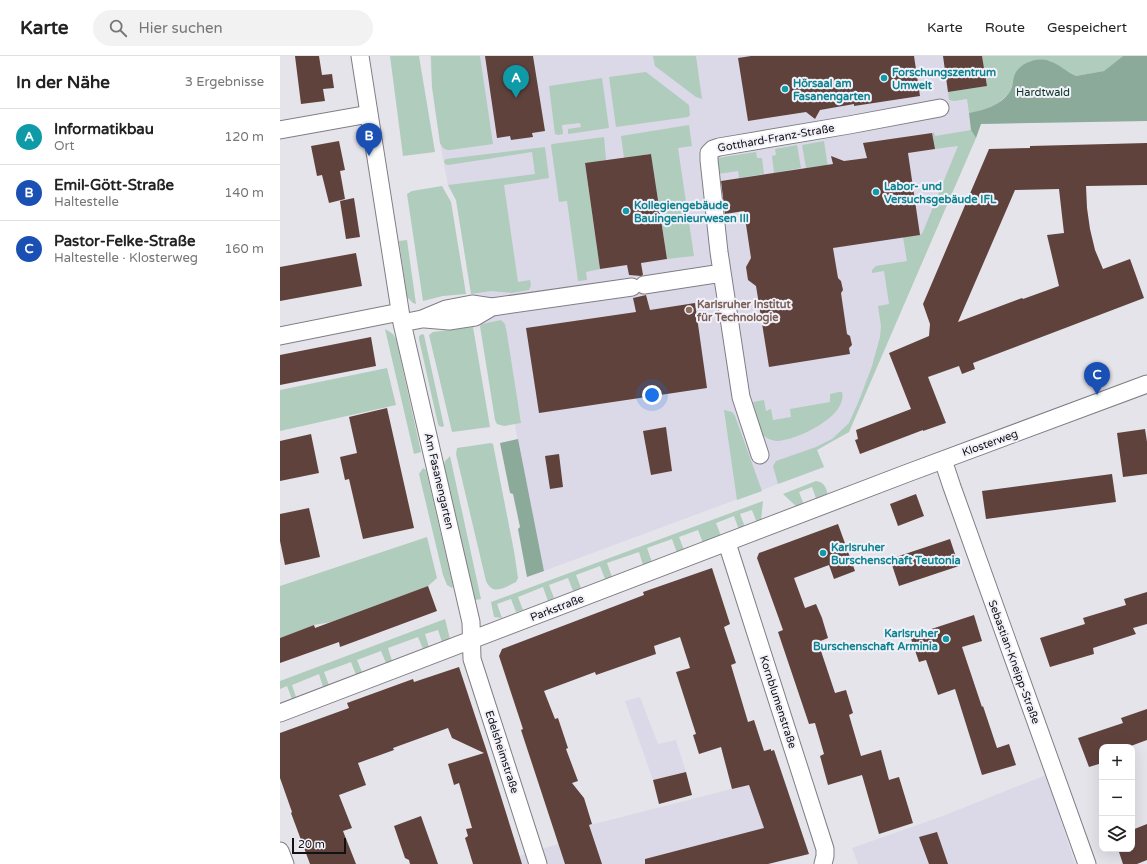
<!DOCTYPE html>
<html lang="de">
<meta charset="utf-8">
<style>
body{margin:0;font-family:"Varela Round",sans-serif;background:#f2f2f2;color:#222}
.controls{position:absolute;right:12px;bottom:12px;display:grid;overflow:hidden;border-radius:8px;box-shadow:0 4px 16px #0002}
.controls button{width:36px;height:36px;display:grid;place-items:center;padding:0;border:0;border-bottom:1px solid #e0e0e0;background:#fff;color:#222;font:20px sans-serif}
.scale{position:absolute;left:12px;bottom:10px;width:54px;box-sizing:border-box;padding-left:4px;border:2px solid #121114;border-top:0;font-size:11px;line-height:14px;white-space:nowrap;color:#121114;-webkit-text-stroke:3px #f2f1f9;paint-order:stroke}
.you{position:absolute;left:372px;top:339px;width:14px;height:14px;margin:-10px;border:3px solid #fff;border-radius:50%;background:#1a73e8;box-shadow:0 0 0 6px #1a73e833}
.badge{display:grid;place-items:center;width:26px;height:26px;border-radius:50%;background:#2563eb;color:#fff;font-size:13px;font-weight:700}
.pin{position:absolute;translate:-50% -33px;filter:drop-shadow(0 1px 2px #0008)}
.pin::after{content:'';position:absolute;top:21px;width:14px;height:12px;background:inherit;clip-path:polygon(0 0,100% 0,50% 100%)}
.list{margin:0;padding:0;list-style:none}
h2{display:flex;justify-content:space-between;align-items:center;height:52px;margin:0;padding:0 16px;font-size:17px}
h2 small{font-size:13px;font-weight:400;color:#767676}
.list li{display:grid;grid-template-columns:26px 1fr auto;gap:12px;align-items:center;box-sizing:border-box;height:56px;padding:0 16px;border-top:1px solid #e0e0e0}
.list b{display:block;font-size:15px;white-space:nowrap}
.list p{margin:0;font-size:13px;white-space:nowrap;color:#767676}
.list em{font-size:13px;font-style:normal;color:#767676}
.icon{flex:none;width:22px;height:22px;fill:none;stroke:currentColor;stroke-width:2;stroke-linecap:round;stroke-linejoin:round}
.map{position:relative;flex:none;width:867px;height:808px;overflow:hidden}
header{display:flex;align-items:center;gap:24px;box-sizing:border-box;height:56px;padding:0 20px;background:#fff;border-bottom:1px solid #e0e0e0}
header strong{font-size:19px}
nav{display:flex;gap:22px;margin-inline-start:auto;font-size:14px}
.search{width:280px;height:36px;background:#f2f2f2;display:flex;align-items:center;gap:10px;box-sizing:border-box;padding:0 14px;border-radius:22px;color:#767676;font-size:15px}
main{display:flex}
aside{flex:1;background:#fff}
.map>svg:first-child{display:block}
.built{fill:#dbd9e7}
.green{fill:#b0ccbc}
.forest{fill:#8baa99}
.building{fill:#60423d;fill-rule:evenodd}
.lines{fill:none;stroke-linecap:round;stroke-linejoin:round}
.minor-casing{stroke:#807e85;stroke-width:19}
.minor{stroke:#fff;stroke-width:17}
.culture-dot{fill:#0f9aa8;stroke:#f2f1f9;stroke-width:1.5}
.education-dot{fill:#8d6e63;stroke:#f2f1f9;stroke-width:1.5}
.labels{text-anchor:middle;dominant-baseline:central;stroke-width:4;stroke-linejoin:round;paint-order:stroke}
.culture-label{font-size:11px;font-weight:bold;fill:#0d838f;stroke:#f2f1f9;text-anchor:start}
.park-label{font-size:11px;fill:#073320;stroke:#f2f1f9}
.street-label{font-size:11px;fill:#121114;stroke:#f2f1f9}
.education-label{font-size:11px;font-weight:bold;fill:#785e54;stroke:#f2f1f9;text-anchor:start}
</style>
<header>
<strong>Karte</strong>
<div class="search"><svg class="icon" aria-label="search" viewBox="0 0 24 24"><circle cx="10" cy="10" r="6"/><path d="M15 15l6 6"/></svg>Hier suchen</div>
<nav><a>Karte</a><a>Route</a><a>Gespeichert</a></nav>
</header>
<main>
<aside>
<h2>In der Nähe<small>3 Ergebnisse</small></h2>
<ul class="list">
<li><span class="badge" style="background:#0f9aa8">A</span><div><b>Informatikbau</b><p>Ort</p></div><em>120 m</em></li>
<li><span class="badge" style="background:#1a4fb4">B</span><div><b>Emil-Gött-Straße</b><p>Haltestelle</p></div><em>140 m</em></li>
<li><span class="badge" style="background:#1a4fb4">C</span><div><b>Pastor-Felke-Straße</b><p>Haltestelle · Klosterweg</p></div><em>160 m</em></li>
</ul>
</aside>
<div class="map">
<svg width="867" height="808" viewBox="0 0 867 808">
<rect width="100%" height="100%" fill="#e5e4eb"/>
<path class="built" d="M150 0H867V65L701 68 569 376 537 394 544 411 264 515 236 375 219 277 200 270 192 238 176 144 168 129 160 87 152 31Z
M360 641 378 688 396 684 406 716 373 724 345 645Z
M766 719 795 808H578L572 792 660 761Z
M503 720 529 798 488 808H213L278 788 275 778Z"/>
<path class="green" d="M110 0H139L155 96 123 100Z
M151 0H200L213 88 170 94C164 94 163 92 160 87L152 31Z
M373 0H416L422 43 416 41 375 10Z
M702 0H843L824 15 796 20 770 5H751L736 17 730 36 716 49 702 55 689 57 687 43 674 45 669 44 668 36 707 30Z
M366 16 409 49 410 59 408 61 336 71 329 21Z
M322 22 329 72 288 78V73L301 71 300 67 282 69 283 78 278 79 275 78 269 30Z
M409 69 412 90 398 92 414 200 387 203 371 98 344 102 341 80Z
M691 74 696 82 569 376 537 394 544 411 498 428 493 410 496 405 536 391 552 383 569 367 580 342 592 310 600 281 601 270 598 250 609 248 604 215 592 217V214L596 210 627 205 623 181 642 178 678 90 655 93 653 92 651 78 654 76 655 80Z
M324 81 326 104 305 108 320 213 306 216 307 224 298 225 287 145 279 146 271 89 272 88Z
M544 85 560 190 540 110 526 112 522 89Z
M517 89 521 112 494 117 492 100 496 99 495 93Z
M265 91 269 122 224 129 238 226 250 224 251 229 249 234 232 237 211 235 191 238 176 144 168 129 255 118 252 96 168 109 165 108 164 105 166 103Z
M476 96 477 102H482L484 118 459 122 458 115 438 118 437 102Z
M162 130 171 146 186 238 163 240 143 245 127 138 132 135Z
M127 184 136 248 133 247 127 241 119 185Z
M221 264 225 268 227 278 241 367 224 370 217 368 215 364 200 270 202 268Z
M193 271 210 371 172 376 149 279 153 276Z
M105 273 113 278 116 283 141 396 134 398Z
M142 278 144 279 164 370 162 371 159 370 158 368 139 283V280Z
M107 312 116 349 0 375V334Z
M559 336H562C568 361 515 385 496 385 490 384 486 382 482 378L473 346 484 344 486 355 491 353 493 364 511 361 510 353 550 346V338Z
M444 354 452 356 455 360 482 435 457 444Z
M211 387 213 388 234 495 238 522 236 526C224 532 213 540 206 525L176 398 177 392Z
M170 400 201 543 195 544 164 409 165 405Z
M143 412 146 414 173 530 172 532 167 529 163 519 139 418Z
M536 425C545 426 547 433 548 441L537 445 532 431 519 436 524 449 518 452 503 438Z
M483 445 481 465 477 467 472 454 460 458 465 471 459 474 454 460 436 467 441 480 423 487 418 474 399 481 404 494 397 497 392 483 367 492 372 506 363 509 359 496 327 507 332 521 325 523 320 510 296 519 301 532 293 535 288 522 269 529 274 542 268 545 263 531 238 541 243 554 236 556 231 543 217 548 222 562 214 561 211 546Z
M147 481 157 522 148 530 51 566 34 569 0 582V530Z
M165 563 170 583 162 586 158 574 145 578 149 591 143 593 138 581 108 592 112 605 106 607 101 595 77 604 82 616 76 619 71 606 44 616 49 629 43 631 39 618 12 629 16 641 12 643 7 630 0 633V625Z"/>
<path class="forest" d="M843 0H867V65L701 68 696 82 691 74 689 57C705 54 719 50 729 37 734 31 732 22 736 16 743 6 758 1 769 5 779 8 787 16 796 20L824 15Z
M238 383 264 515 247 521 238 473 240 471 233 438 230 437 220 387Z"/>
<path class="building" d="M15 0H39L42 19 52 18 54 32 43 33 45 45 21 48Z
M205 0H253L265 75 252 77 253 81 231 84 230 80 217 82Z
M471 0H634L640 40 574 50V48L540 54 535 63 526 56 468 65 458 2Z
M663 0H702L707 30 668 36Z
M652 77 655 93 628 97 640 179 553 192 558 222 561 225 563 234 561 237 567 278 570 280 572 289 569 292 570 298 489 311 476 230 468 224 466 211 471 202 464 155 445 158 441 125 553 108 551 100 564 105 587 102 583 87Z
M59 85 65 114 60 115 65 143 49 147 42 119 37 120 31 90Z
M867 87V129L806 130 807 152 810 173 815 194 823 213 850 203 864 242 693 307 695 313 682 318 679 310 648 321 666 367 643 375V374L580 398 575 384 578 383 576 374 631 353 609 297 649 280 650 268 643 248 709 93 750 92V90ZM779 133 784 177 767 179 779 230 743 243 742 242 678 266 735 134Z
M371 98 387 203 361 207 363 219 361 220 349 219 347 209 320 213 305 107Z
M74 142 80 181 66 183 60 145Z
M76 197 82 230 0 245V211Z
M366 239 370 254 415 247 427 332 259 357 246 272 356 256 353 242Z
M91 281 96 310 0 329V299Z
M107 352 134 472 83 483 69 423 65 424 60 401 77 397 69 361Z
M386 371 392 415 371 419 363 375Z
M865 373 867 386V418L843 421 837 377Z
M31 378 39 417 0 425V385Z
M279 398 283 431 270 433 265 400Z
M832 418 836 446 706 463 702 435Z
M636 438 644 460 618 470 610 448Z
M29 452 40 501 5 509 0 485V458Z
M558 468 575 515 554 523 549 509 514 522 525 552 536 548 542 562 548 582 538 586 555 637 566 634 573 657 569 659 581 700 601 694 609 724 619 721 633 767 599 778 582 719 548 729 540 700 544 698 535 667 529 668 498 576 503 574 477 502 479 497Z
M670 483 679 510 619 530 610 503Z
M432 512 450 568 444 571 456 607 451 609 468 666 474 664 484 695 491 693V695L494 694 529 798 488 808H365V803L484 772 469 729 452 733 441 691 419 698 413 679 416 678 396 616 410 612 400 581 374 590 376 598 316 619 315 616 264 635 275 663 278 662 288 692 286 693 298 725 292 727 304 742 312 768 309 769 322 808H285L241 674 243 673 219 600 222 593 364 539 363 536Z
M148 530 157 555 60 591 59 586 0 607V582L34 569 35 572Z
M867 536V568L853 572 856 578 813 592 814 598 770 611 760 582 805 568 803 562 846 549 844 543Z
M694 559 702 585 682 591 702 651 703 650 717 692 729 688 736 709 702 719 675 633 658 639 646 604 639 606 630 580Z
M179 611 207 696 242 808H193L185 782 188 780 186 773 192 772 179 727 174 729 168 708 204 697 172 682 168 672 113 692 114 694 78 707 86 729 59 739 72 772 63 775 76 808H30L11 757 12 756 0 722V677L69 652 67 647 133 623 134 626Z
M867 653V684L848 691H822V707L809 711 798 682 843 667 841 662Z
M406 716 412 739 379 748 373 724Z
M141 760 158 808H130L129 804 125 802 114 770Z
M867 768V804L857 808H843L838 793H852V774Z
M657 776 668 808H649L639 781Z"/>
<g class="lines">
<defs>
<path id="minor" d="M80 0 122 267 191 566 192 603 258 808
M0 74 89 58
M364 229 442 217
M145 263 169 265 195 261 212 251
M122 267 142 263 166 253 192 248 212 251 352 231
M0 280 120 256
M480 399 461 341 439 196 429 104V97L433 93 439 91 569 69 660 52
M663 404 672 431 807 808
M447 487 545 793V800L543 808
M0 657 625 418 867 328
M0 795 5 808"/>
</defs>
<use href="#minor" class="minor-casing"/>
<use href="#minor" class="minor"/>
</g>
<g class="culture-dot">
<circle cx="604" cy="22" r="4"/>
<circle cx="505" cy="33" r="4"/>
<circle cx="596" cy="136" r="4"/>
<circle cx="346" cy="155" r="4"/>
<circle cx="543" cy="497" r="4"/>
<circle cx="666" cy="583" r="4"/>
</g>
<circle class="education-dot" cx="409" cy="254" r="4"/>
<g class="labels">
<g class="culture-label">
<text x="612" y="16">Forschungszentrum<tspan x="612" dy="13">Umwelt</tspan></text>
<text x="513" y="27">Hörsaal am<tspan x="513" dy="13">Fasanengarten</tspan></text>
<text x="604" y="130">Labor- und<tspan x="604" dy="13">Versuchsgebäude IFL</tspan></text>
<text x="354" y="149">Kollegiengebäude<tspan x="354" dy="13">Bauingenieurwesen III</tspan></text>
<text x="551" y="491">Karlsruher<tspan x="551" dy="13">Burschenschaft Teutonia</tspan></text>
<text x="658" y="577" text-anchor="end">Karlsruher<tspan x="658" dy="13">Burschenschaft Arminia</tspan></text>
</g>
<g class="park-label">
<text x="763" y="36">Hardtwald</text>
</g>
<g class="street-label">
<text transform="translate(496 82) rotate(-10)">Gotthard-Franz-Straße</text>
<text transform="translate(710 387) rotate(-20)">Klosterweg</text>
<text transform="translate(159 425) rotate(77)">Am Fasanengarten</text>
<text transform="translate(277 552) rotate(-21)">Parkstraße</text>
<text transform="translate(734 606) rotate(70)">Sebastian-Kneipp-Straße</text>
<text transform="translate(498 646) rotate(72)">Kornblumenstraße</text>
<text transform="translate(222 696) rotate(72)">Edelsheimstraße</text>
</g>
<g class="education-label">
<text x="417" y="248">Karlsruher Institut<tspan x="417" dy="13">für Technologie</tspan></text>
</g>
</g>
</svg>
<div class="controls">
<button>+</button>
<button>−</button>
<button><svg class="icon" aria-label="layers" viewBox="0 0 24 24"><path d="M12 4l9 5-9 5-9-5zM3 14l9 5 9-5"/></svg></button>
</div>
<div class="scale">20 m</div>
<div class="you"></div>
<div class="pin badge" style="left:236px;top:42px;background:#0f9aa8">A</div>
<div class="pin badge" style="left:89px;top:100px;background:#1a4fb4">B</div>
<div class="pin badge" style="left:817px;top:339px;background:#1a4fb4">C</div>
</div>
</main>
